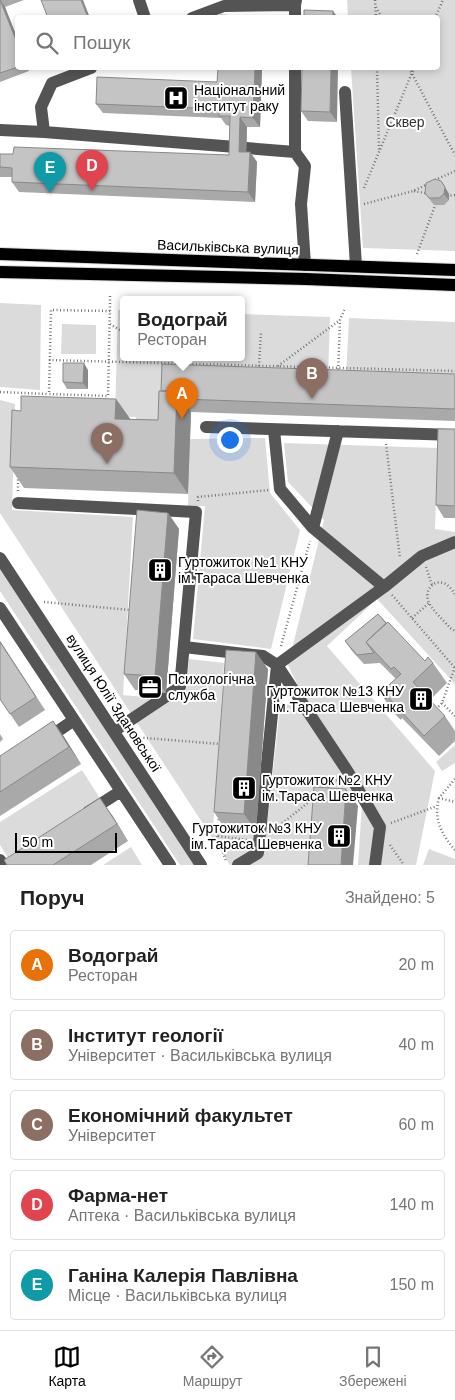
<!DOCTYPE html>
<html lang="uk">
<meta charset="utf-8">
<style>
body{margin:0;font-family:Helvetica,sans-serif;background:#f2f2f2;color:#222}
.scale{position:absolute;left:15px;bottom:12px;width:102px;box-sizing:border-box;padding-left:5px;border:2px solid #000;border-top:0;font-size:14px;line-height:18px;white-space:nowrap;color:#000;-webkit-text-stroke:4px #fff;paint-order:stroke}
.you{position:absolute;left:229px;top:439px;width:18px;height:18px;margin:-12px;border:4px solid #fff;border-radius:50%;background:#1a73e8;box-shadow:0 0 0 8px #1a73e833}
.badge{display:grid;place-items:center;width:32px;height:32px;border-radius:50%;background:#000;color:#fff;font-size:16px;font-weight:700}
.pin{position:absolute;translate:-50% -41px;filter:drop-shadow(0 1px 2px #0008)}
.pin::after{content:'';position:absolute;top:26px;width:18px;height:15px;background:inherit;clip-path:polygon(0 0,100% 0,50% 100%)}
.popup{position:absolute;left:120px;top:296px;width:125px;height:65px;box-sizing:border-box;display:grid;place-content:center;border-radius:5px;background:#fff;filter:drop-shadow(0 1px 4px #0005);font-size:16px;white-space:nowrap;color:#767676}
.popup b{font-size:19px;color:#222}
.popup::after{content:'';position:absolute;left:50%;top:100%;margin-left:-10px;border:10px solid transparent;border-top-color:#fff}
.list{margin:0;padding:0;list-style:none}
h2{display:flex;justify-content:space-between;align-items:center;height:65px;margin:0;padding:0 20px;font-size:21px}
h2 small{font-size:16px;font-weight:400;color:#767676}
.list li{display:grid;grid-template-columns:32px 1fr auto;gap:15px;align-items:center;box-sizing:border-box;height:70px;margin:0 10px 10px;padding:0 10px;border:1px solid #e0e0e0;border-radius:5px}
.list b{display:block;font-size:19px;white-space:nowrap}
.list p{margin:0;font-size:16px;white-space:nowrap;color:#767676}
.list em{font-size:16px;font-style:normal;color:#767676}
.icon{flex:none;width:28px;height:28px;fill:none;stroke:currentColor;stroke-width:2;stroke-linecap:round;stroke-linejoin:round}
.map{position:relative;flex:none;width:455px;height:865px;overflow:hidden}
.search{position:absolute;background:#fff;box-shadow:0 2px 8px #0003;left:15px;right:15px;top:15px;height:55px;display:flex;align-items:center;gap:12px;box-sizing:border-box;padding:0 18px;border-radius:5px;color:#767676;font-size:19px}
.sheet{height:465px;background:#fff}
nav{display:flex;justify-content:space-around;align-items:center;box-sizing:border-box;height:70px;border-top:1px solid #e0e0e0;background:#fff;font-size:14px;color:#767676}
nav a{display:grid;justify-items:center;gap:2px}
nav .on{color:#000}
.map>svg:first-child{display:block}
.green{fill:#dbdbdb}
.lines{fill:none;stroke-linecap:round;stroke-linejoin:round}
.major-casing{stroke:#dbdbdb;stroke-width:14}
.path{stroke:#767676;stroke-width:2.5;stroke-dasharray:1 2.5;stroke-linecap:butt}
.minor{stroke:#545454;stroke-width:12}
.major{stroke:#000;stroke-width:12}
.wall{fill:#a9a9a9}
.shaded-wall{fill:#898989}
.building{fill:#c4c4c4;stroke:#898989}
.labels{text-anchor:middle;dominant-baseline:central;stroke-width:4;stroke-linejoin:round;paint-order:stroke}
.poi-label{font-size:14px;fill:#000;stroke:#fff;text-anchor:start}
.park-label{font-size:14px;fill:#323232;stroke:#fff}
.street-label{font-size:14px;fill:#000;stroke:#fff}
</style>
<div class="map">
<svg width="455" height="865" viewBox="0 0 455 865">
<rect width="100%" height="100%" fill="#fff"/>
<path class="green" d="M347 0H455V251L363 248 351 68H438V18L348 17Z
M0 303 41 305 40 390 0 387Z
M118 310H123V358H241V314L330 317 328 377 169 416 136 435V417L115 416Z
M349 318 455 322V381L346 377Z
M62 324 96 325V354H61Z
M0 400 15 404 12 510 133 517 123 695 185 701 189 659 224 663 213 830 266 835 280 707 297 701 357 791 348 796 312 865H230L0 513Z
M265 438 270 493 300 530 271 649 193 639 205 506H188L190 439Z
M284 443 438 448 435 529 455 532V684L377 599 327 646 435 771 416 865H358L363 788 303 696 288 665 324 520 288 482Z
M0 568 194 865H180L0 591Z
M455 745V763L442 771 436 762Z
M82 770 108 811 13 865 0 845V822Z
M131 847 142 865H103Z
M429 849 455 859V865H423Z"/>
<g class="lines">
<defs>
<path id="major" d="M0 254 455 270
M0 272 306 279 455 285"/>
</defs>
<use href="#major" class="major-casing"/>
<path class="path" d="M375 0 376 18
M376 7 382 18
M435 18 443 0
M377 68 379 150
M409 68 455 155
M435 180 455 171
M364 188 414 68
M414 191 429 194
M447 196 455 195
M364 204 413 191 428 184
M417 254 436 203
M110 311 51 310 49 394 108 396 110 303V294
M110 324 123 332
M169 358 178 363
M49 360 455 371
M259 366 261 332
M278 366 340 320
M338 373 340 320 345 308
M0 392 48 394
M386 444 400 558
M18 476V491
M198 501V497L269 490
M426 567 432 585
M455 594C452 590 448 584 443 583 433 580 425 590 428 600 431 610 444 620 450 628L455 631
M392 595 455 668
M44 602 130 610
M412 618 429 603
M281 646 310 541
M442 703 455 716
M436 709 442 703 455 667
M133 737 220 744
M455 779 439 798 455 802
M325 789 339 779
M439 798C433 819 442 835 455 850
M219 816 217 836 248 840
M391 823 437 806
M274 830 315 797
M217 836 226 861
M390 845 404 865"/>
<path class="minor" d="M139 0 145 18
M293 0 295 5V18
M192 18 224 6 295 5 296 0
M91 68 52 83 41 107 44 132 236 147
M295 68V152L305 166 301 204 305 265
M345 92 356 266
M0 130 44 132
M246 148 295 152
M206 427 455 435
M274 430 280 489 313 528 384 587
M18 503 196 512 180 687 114 731
M313 528 338 431
M0 558 201 865
M0 608 170 865
M184 647 263 656 277 665 348 772 380 827 375 865
M45 740 74 720
M88 812 121 791
M0 860 3 865
M238 865 258 853 277 665 384 587 422 556 455 542"/>
<use href="#major" class="major"/>
</g>
<path class="wall" d="M0 0H24L5 7 18 40V68H28L29 71 0 82Z
M262 68 260 127H247L246 152H250L257 162 255 202 19 192 12 182V177H0V154L229 155 230 126 226 125 221 118 103 113 96 104 217 82Z
M302 68 337 122 308 121 301 111Z
M441 181 449 194V200L444 205H434L425 193Z
M88 370V389H67L63 382Z
M455 374V421L191 412 188 494 24 488 10 467 21 411 116 399 130 419 158 420 159 391Z
M455 429V518H444L436 505Z
M168 513 179 529 166 693 135 690 124 674Z
M378 614 425 661 433 663 447 683 430 700 445 716 455 731V741L439 756 402 718 401 720 395 714 380 693 396 679 380 663 364 664 352 651 345 641Z
M0 641 45 710 19 727 0 699Z
M268 669 256 831 225 829 214 812Z
M53 721 81 764 0 816V756Z
M0 734 3 739 0 742Z
M112 815 128 841 91 865H7Z"/>
<path class="shaded-wall" d="M0 0 5 7 18 40V45Z
M81 0H83L90 18H88Z
M333 11 338 18H333Z
M255 68H262L260 127 253 118Z
M331 68H338L337 122 330 112Z
M240 117 247 127 246 161 239 152Z
M250 152 257 162 255 202 248 192Z
M441 181 449 194V200L444 194Z
M84 363 88 370V389L83 383Z
M177 391 191 412 188 494 174 473Z
M116 399 131 420 115 419Z
M168 513 179 529 166 693 155 676Z
M0 641 45 710 0 642Z
M256 652 268 669 256 831 244 814Z
M53 721 65 738 81 764 69 747Z
M346 789 358 806 353 865H341Z
M100 798 112 815 128 841 117 824Z"/>
<path class="building" d="M0 0H1H0L18 45V67L0 73Z
M41 0H81L88 18H48Z
M304 10 333 11V18H304Z
M220 15 257 17V18H220Z
M218 68H255L253 118 240 117 239 152H250L248 192 12 182V168L0 167V154H13L14 147 229 155 230 116H219V109L96 104 97 77 217 82Z
M302 68H331L330 112 301 111Z
M435 179 441 181 445 187 444 194 439 198H429L425 193 426 183Z
M63 363H84L83 383 63 382Z
M162 364 455 374V409L182 399 177 391H161Z
M159 391H177L174 473 10 467 12 410 21 411V396L116 399 115 419 158 420Z
M438 429H455V506L436 505Z
M137 510 168 513 155 676 124 674Z
M378 614 386 623 366 642 374 653 357 655 345 641Z
M388 622 425 661 428 657 433 663 413 682 445 716 424 736 388 697 386 699 380 693 401 674 394 667 391 669 366 642Z
M0 642 36 697 10 714 0 699Z
M226 650 256 652 244 814 214 812Z
M53 721 69 747 0 792V756Z
M314 787 346 789 341 865H308Z
M100 798 117 824 53 865H7L4 860Z"/>
<defs>
<symbol id="hospital-square" viewBox="-11 -11 22 22"><rect x="-9" y="-9" width="18" height="18" rx="4" fill="#000" stroke="#fff"/><path d="M-5-5h3v3.5h4V-5h3V5h-3V1.5h-4V5h-3Z" fill="#fff"/></symbol>
<symbol id="building-square" viewBox="-11 -11 22 22"><rect x="-9" y="-9" width="18" height="18" rx="4" fill="#000" stroke="#fff"/><path d="M-4-6H4V6H1V3H-1V6H-4ZM-2.5-4.3h1.7v1.8h-1.7ZM.8-4.3h1.7v1.8H.8ZM-2.5-1h1.7V.8h-1.7ZM.8-1h1.7V.8H.8Z" fill="#fff"/></symbol>
<symbol id="office-square" viewBox="-11 -11 22 22"><rect x="-9" y="-9" width="18" height="18" rx="4" fill="#000" stroke="#fff"/><path d="M-6-3h4V-5.5h4V-3h4V5H-6ZM-1-4.5V-3h2v-1.5ZM-6 0V1H6V0Z" fill="#fff"/></symbol>
</defs>
<g fill-rule="evenodd">
<use href="#hospital-square" x="162" y="84" width="28" height="28"/>
<use href="#building-square" x="146" y="556" width="28" height="28"/>
<use href="#office-square" x="136" y="673" width="28" height="28"/>
<use href="#building-square" x="407" y="685" width="28" height="28"/>
<use href="#building-square" x="230" y="774" width="28" height="28"/>
<use href="#building-square" x="325" y="822" width="28" height="28"/>
</g>
<g class="labels">
<g class="poi-label">
<text x="194" y="90">Національний<tspan x="194" dy="16">інститут раку</tspan></text>
<text x="178" y="562">Гуртожиток №1 КНУ<tspan x="178" dy="16">ім.Тараса Шевченка</tspan></text>
<text x="168" y="679">Психологічна<tspan x="168" dy="16">служба</tspan></text>
<text x="404" y="691" text-anchor="end">Гуртожиток №13 КНУ<tspan x="404" dy="16">ім.Тараса Шевченка</tspan></text>
<text x="262" y="780">Гуртожиток №2 КНУ<tspan x="262" dy="16">ім.Тараса Шевченка</tspan></text>
<text x="322" y="828" text-anchor="end">Гуртожиток №3 КНУ<tspan x="322" dy="16">ім.Тараса Шевченка</tspan></text>
</g>
<g class="park-label">
<text x="405" y="122">Сквер</text>
</g>
<g class="street-label">
<text transform="translate(228 247) rotate(2)">Васильківська вулиця</text>
<text transform="translate(114 703) rotate(57)">вулиця Юлії Здановської</text>
</g>
</g>
</svg>
<div class="scale">50 m</div>
<div class="you"></div>
<div class="pin badge" style="left:182px;top:419px;background:#e8710a">A</div>
<div class="popup"><b>Водограй</b>Ресторан</div>
<div class="pin badge" style="left:312px;top:399px;background:#8d6e63">B</div>
<div class="pin badge" style="left:107px;top:464px;background:#8d6e63">C</div>
<div class="pin badge" style="left:92px;top:191px;background:#e0444e">D</div>
<div class="pin badge" style="left:50px;top:193px;background:#0f9aa8">E</div>
<div class="search"><svg class="icon" aria-label="search" viewBox="0 0 24 24"><circle cx="10" cy="10" r="6"/><path d="M15 15l6 6"/></svg>Пошук</div>
</div>
<section class="sheet">
<h2>Поруч<small>Знайдено: 5</small></h2>
<ul class="list">
<li><span class="badge" style="background:#e8710a">A</span><div><b>Водограй</b><p>Ресторан</p></div><em>20 m</em></li>
<li><span class="badge" style="background:#8d6e63">B</span><div><b>Інститут геології</b><p>Університет · Васильківська вулиця</p></div><em>40 m</em></li>
<li><span class="badge" style="background:#8d6e63">C</span><div><b>Економічний факультет</b><p>Університет</p></div><em>60 m</em></li>
<li><span class="badge" style="background:#e0444e">D</span><div><b>Фарма-нет</b><p>Аптека · Васильківська вулиця</p></div><em>140 m</em></li>
<li><span class="badge" style="background:#0f9aa8">E</span><div><b>Ганіна Калерія Павлівна</b><p>Місце · Васильківська вулиця</p></div><em>150 m</em></li>
</ul>
</section>
<nav>
<a class="on"><svg class="icon" aria-label="map" viewBox="0 0 24 24"><path d="M3 6l6-2 6 2 6-2v14l-6 2-6-2-6 2zM9 4v14M15 6v14"/></svg>Карта</a>
<a><svg class="icon" aria-label="directions" viewBox="0 0 24 24"><path d="M12 3l9 9-9 9-9-9zM9 14v-3h6M13 9l2 2-2 2"/></svg>Маршрут</a>
<a><svg class="icon" aria-label="saved" viewBox="0 0 24 24"><path d="M7 4h10v16l-5-4-5 4z"/></svg>Збережені</a>
</nav>
